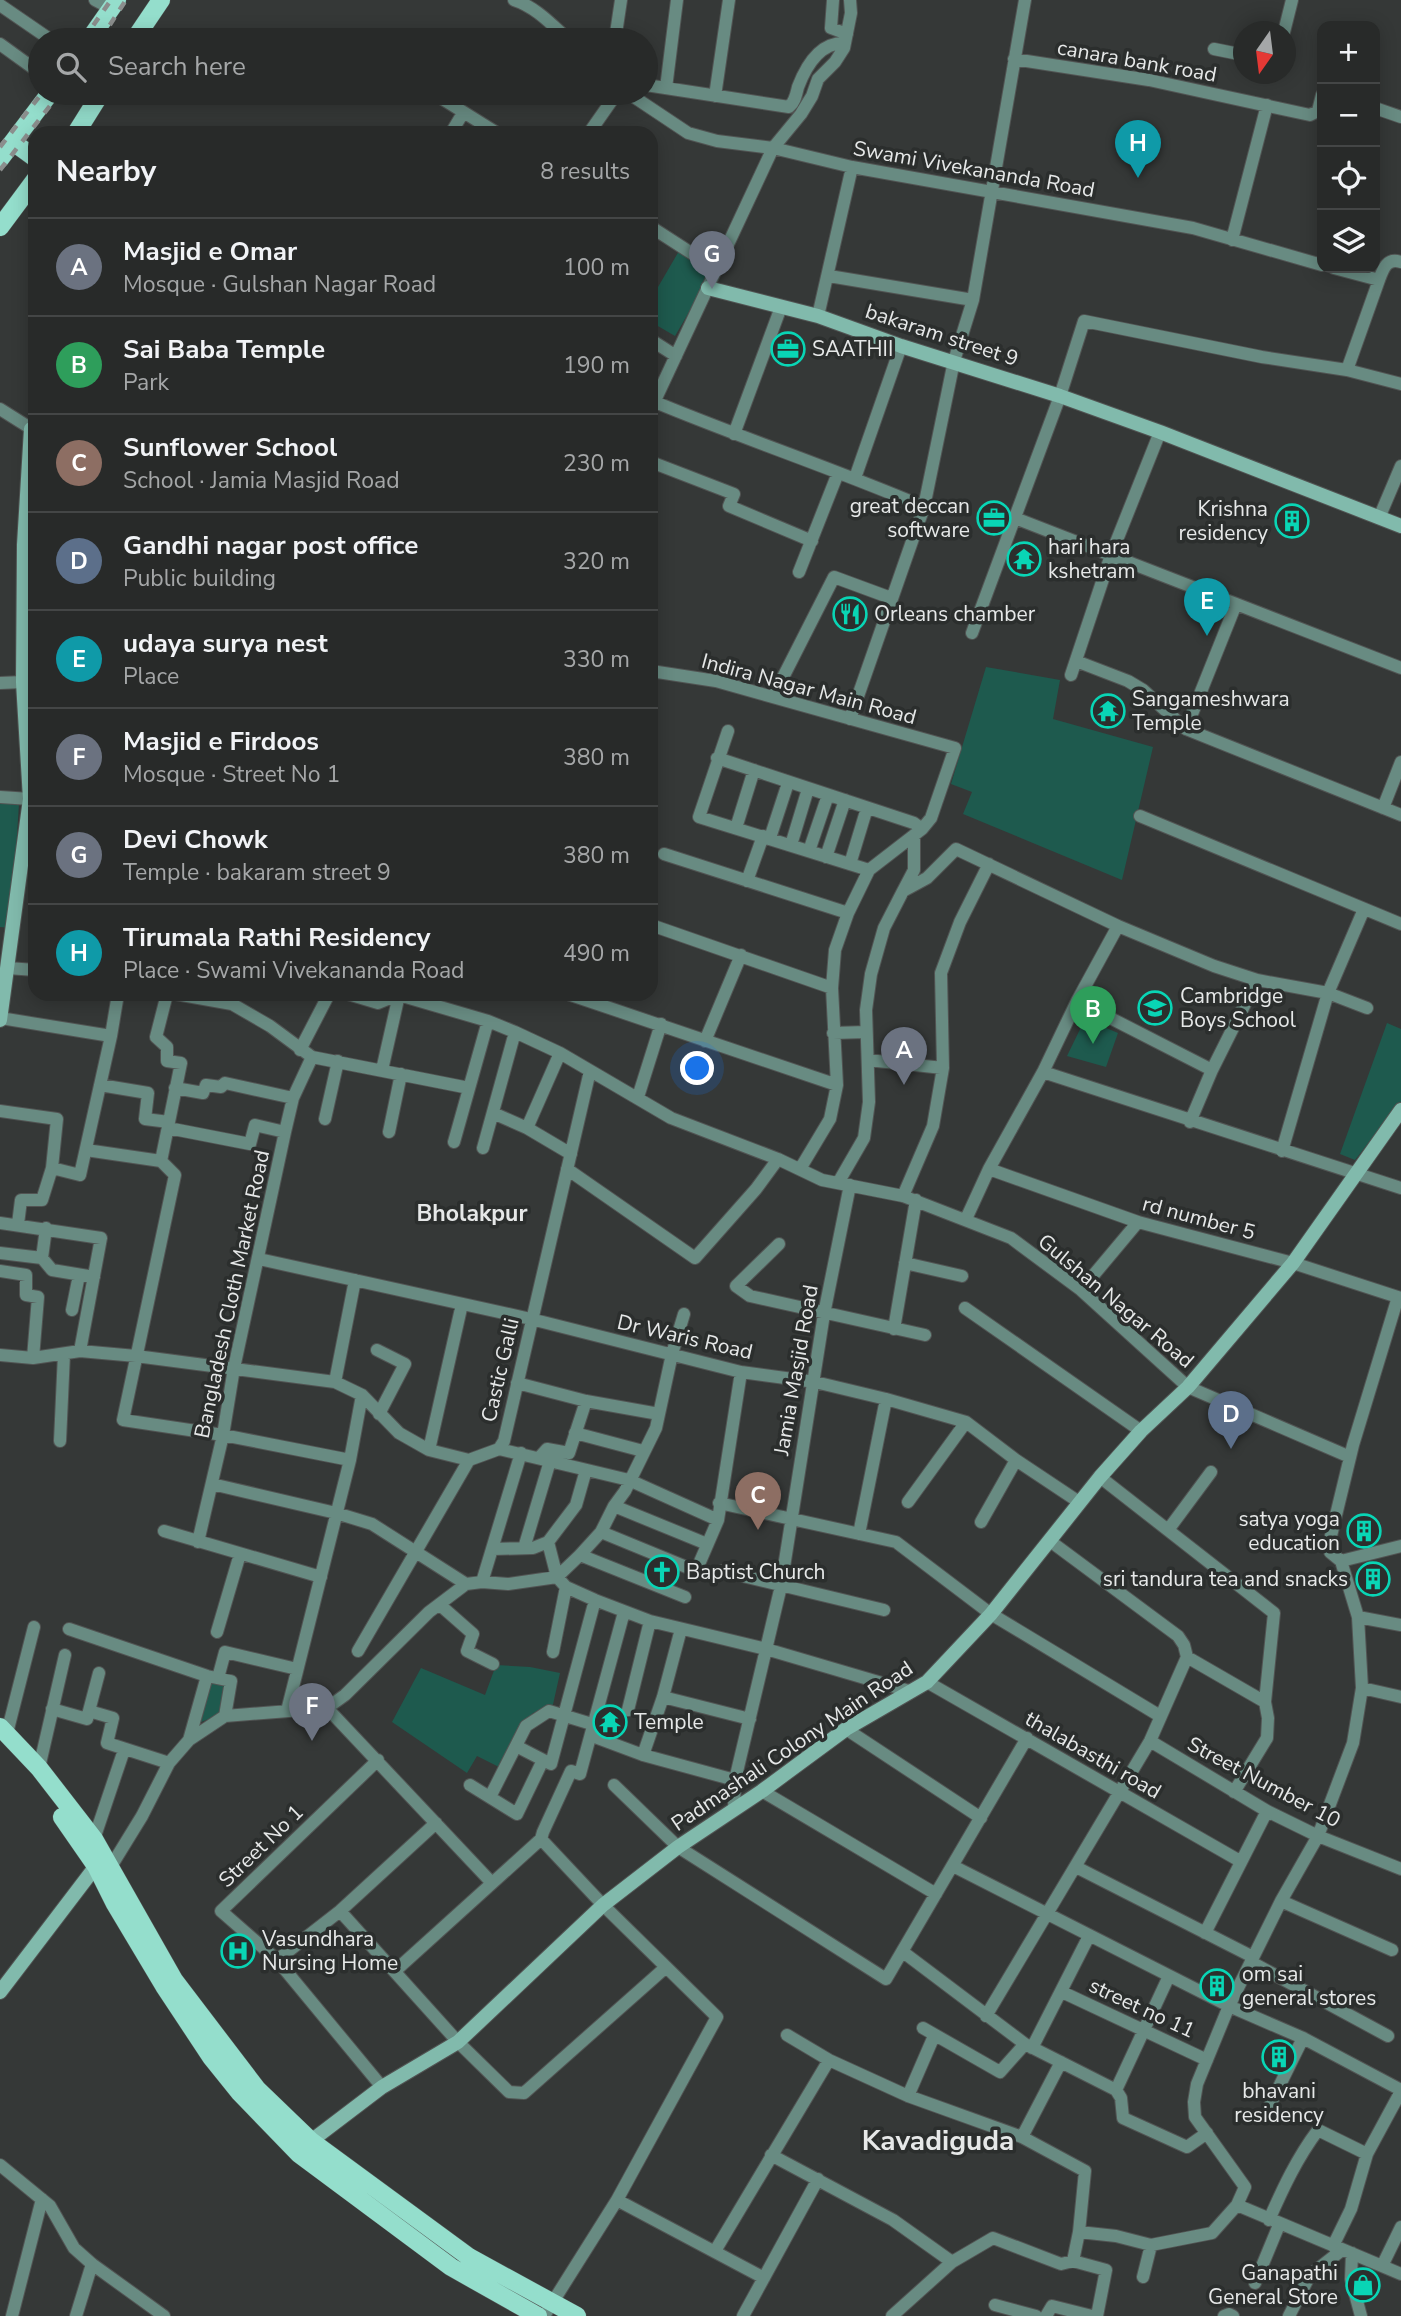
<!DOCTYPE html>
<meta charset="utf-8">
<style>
body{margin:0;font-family:"Nunito Sans",sans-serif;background:#303231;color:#f1f3f6}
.controls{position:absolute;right:21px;top:21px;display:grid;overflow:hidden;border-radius:14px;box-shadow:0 4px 18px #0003}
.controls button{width:63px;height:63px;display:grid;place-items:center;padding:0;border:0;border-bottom:2px solid #444646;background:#282a29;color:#f1f3f6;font:35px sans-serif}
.compass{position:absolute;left:1233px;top:21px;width:63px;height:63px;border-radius:50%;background:#282a29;box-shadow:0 4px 18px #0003;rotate:194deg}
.you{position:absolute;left:698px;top:1069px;width:24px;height:24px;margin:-18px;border:5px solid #fff;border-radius:50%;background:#1a73e8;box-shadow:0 0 0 10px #1a73e833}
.badge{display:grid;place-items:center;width:46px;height:46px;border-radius:50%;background:#09d5b5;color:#fff;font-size:23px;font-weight:700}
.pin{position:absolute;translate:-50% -58px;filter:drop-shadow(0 2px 4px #0008)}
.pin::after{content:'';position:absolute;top:37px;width:24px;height:21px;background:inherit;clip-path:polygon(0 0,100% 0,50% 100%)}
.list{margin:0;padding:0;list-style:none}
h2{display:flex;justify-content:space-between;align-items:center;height:91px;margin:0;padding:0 28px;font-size:30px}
h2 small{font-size:23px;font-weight:400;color:#a5a7a8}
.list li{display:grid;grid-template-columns:46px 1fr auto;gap:21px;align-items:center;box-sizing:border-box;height:98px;padding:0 28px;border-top:2px solid #444646}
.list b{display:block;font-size:26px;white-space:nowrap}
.list p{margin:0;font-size:23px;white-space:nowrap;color:#a5a7a8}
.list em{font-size:23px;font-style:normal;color:#a5a7a8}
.icon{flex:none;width:38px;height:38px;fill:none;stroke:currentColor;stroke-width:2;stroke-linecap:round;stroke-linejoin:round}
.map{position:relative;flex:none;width:1401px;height:2316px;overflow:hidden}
.search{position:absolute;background:#282a29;box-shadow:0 4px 18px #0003;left:28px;top:28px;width:630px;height:77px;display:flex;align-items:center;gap:18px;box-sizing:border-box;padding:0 24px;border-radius:38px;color:#a5a7a8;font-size:26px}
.panel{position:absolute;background:#282a29;box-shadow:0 4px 18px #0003;left:28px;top:126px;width:630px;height:875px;border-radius:21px}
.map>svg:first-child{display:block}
.green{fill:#1e5a4e}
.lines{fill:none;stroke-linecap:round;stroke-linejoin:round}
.street-casing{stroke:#515453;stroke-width:14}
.secondary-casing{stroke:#515453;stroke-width:16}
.primary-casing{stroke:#515453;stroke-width:19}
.street{stroke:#688b82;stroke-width:12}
.secondary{stroke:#81baac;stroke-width:14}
.primary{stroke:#94decc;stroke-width:18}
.rail{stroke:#8b8e8d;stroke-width:4.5;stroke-dasharray:9 9;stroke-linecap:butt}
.labels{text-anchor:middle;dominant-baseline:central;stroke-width:7;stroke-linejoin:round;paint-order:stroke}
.street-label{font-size:21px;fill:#e6e8e8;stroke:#2b2e2d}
.poi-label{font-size:21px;fill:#e6e8e8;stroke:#2b2e2d;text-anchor:start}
.neighbourhood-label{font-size:23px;font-weight:bold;fill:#e6e8e8;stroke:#2b2e2d}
.district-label{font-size:28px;font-weight:bold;fill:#e6e8e8;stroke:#2b2e2d}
</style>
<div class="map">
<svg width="1401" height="2316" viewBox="0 0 1401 2316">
<rect width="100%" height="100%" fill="#353837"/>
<path class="green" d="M679 251 713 271 675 336 651 322V299Z
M986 667 1060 680 1053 719 1153 747 1122 880 963 814 972 792 951 784Z
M0 803 19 804 11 928 0 927Z
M1085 1019 1118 1033 1106 1067 1067 1056Z
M1387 1023 1401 1029V1102L1355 1160 1340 1154Z
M496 1665 530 1667 560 1673 552 1709 533 1713 499 1767 477 1756 467 1773 392 1722 421 1668 485 1695Z
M212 1680 229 1684 222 1714 201 1722Z"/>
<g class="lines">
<defs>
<path id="street" d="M95 0 112 9
M514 0C536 7 552 25 569 40
M833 0 831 28 847 34
M0 5 51 40
M1284 32 1292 0
M615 40 621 0
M0 44 40 73
M1214 49 1244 55
M1014 59 1149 80 1310 115 1318 111 1322 95
M646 85 789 107C795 102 796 95 798 87 806 66 820 42 845 43
M666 88 677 0
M433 93 497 133
M628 93 688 133 717 141 773 148 852 167 1193 228 1322 265
M715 96 729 0
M1375 108 1401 117
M451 133 463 113
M589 133 617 93
M651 227 716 269
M1232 240 1267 105
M1334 268 1379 280C1383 269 1387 257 1401 262
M829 276 973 300
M818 316 852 167
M651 340 676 356
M1347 370 1379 280
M655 402C744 439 835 469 924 507
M0 409 35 431
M651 409 773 148 801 114 812 96 818 79 835 62 844 48 851 13 850 0
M734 434 781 307
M651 462 734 494 729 506 812 541
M855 478 901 346
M1015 518 1401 668
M1379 518 1401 466
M799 572 838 473
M1236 604 1186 729 1401 815
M972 633 1060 396 1084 321 1262 357 1347 370 1401 384
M1076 661 1128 681 1143 690 1186 729
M651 671 716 681 955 748 931 818 922 829 869 870 848 913 835 950 832 988 837 1085 830 1119 800 1169
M1071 675 1111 555 1160 432
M0 683 23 682
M773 697 834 577 891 598
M850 719 924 507 954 361 973 300 1025 0
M728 731 699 817 869 870
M717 758 914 823 922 829
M0 797 30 799
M1383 808 1401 762
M1140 816 1401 924
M736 828 754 770
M770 838 788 783
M791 845 808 789
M809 851 828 795
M664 854 848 913
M826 857 845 800
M850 864 867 808
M747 881 763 836
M903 891 914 870V835
M651 925 832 988
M8 968 35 970
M176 994 232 1004 270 1026 312 1057 469 1088
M348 994 378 1003 400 994
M568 994 837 1085
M1077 1001 1212 1070
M0 1018 111 1036
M833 1033 866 1032
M705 1041 741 955
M300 1050 329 994
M868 1060 943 1068
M382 1070 399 995 488 1021 515 1032 560 1053 671 1118 778 1159 822 1180 903 1196 1011 1238 1081 1290 1188 1387 1350 1457
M1043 1072 1401 1188
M100 1085 148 1093 145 1119 169 1122
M175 1088 203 1093 206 1085 221 1087 225 1083 293 1098
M638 1097 661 1024
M0 1111 57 1119 52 1168 42 1200H21L18 1224
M493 1113 527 1128 571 1154
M325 1119 338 1061
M1190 1122 1212 1070 1257 980
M168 1128 250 1144 255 1125 285 1132
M527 1128 560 1053
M389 1132 401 1074
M454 1142 488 1021
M483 1148 515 1032
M86 1150 161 1161 175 1175 123 1420 223 1435 350 1460
M1282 1151 1328 993 1364 909
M161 1161 181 1063 167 1061V1047L156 1037 167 994
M52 1168 80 1175 111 1036 118 994
M567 1169 695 1258 756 1189 778 1159
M989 1169 1138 1222 1293 1263 1401 1298
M838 1183 864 1138 869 1102 866 1010 871 974 884 928 903 891 927 878 956 849 1118 926 1214 966 1257 980 1328 993 1367 1008
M903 1196 933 1126 943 1068 941 973 960 922 989 864
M966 1219 989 1169 1043 1072 1077 1001 1118 926
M0 1223 101 1238 80 1351
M46 1228 42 1258 52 1270 94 1277
M779 1244 736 1286 750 1296 925 1335
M0 1253 42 1258
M259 1259 531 1319 741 1372 815 1382 886 1399 966 1422 1016 1460 1079 1502
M905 1263 962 1276
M0 1271 26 1275V1295L38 1297 33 1358
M1081 1290 1138 1222
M965 1308 1141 1431
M72 1310 79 1275
M894 1329 916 1200
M377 1350 405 1364 379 1414
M0 1355 33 1358 80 1351 136 1356 335 1382 362 1395 399 1433 429 1450 469 1460 499 1449 504 1441 590 1071
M335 1382 355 1280
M517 1383 586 1401 659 1414
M575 1433 643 1451
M60 1441 64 1354
M499 1449 629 1480 718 1520
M429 1450 462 1304
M539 1458 547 1449 569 1453 586 1401
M1100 1477 1274 1613 1265 1702 1268 1718 1267 1738 1234 1792
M212 1484 336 1513 372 1524 466 1584
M908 1502 966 1422
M719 1503 896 1542 991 1614 1160 1716
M614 1506 707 1544
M981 1522 1016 1460
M1168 1530 1211 1472
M164 1531 321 1577
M601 1532 696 1571 718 1520 741 1372
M859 1534 886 1399
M198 1542 223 1435 234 1368 285 1132 293 1098 312 1057
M548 1542 557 1577 566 1587 595 1600 650 1621 766 1649 909 1691
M524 1548 550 1461
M493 1549 533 1548 548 1542 576 1505 586 1470
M580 1555 685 1597
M1341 1561 1401 1546
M722 1571 884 1610
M482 1582 521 1453
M440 1605 473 1634 467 1651 493 1664
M1358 1617 1401 1625
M69 1629 207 1676 231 1681 225 1716
M217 1632 240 1554
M358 1651 469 1460
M553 1652 566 1587
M1187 1657 1265 1702
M218 1678 225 1652 297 1669
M927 1682 1240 1861
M1362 1688 1401 1697
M663 1697 750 1719
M327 1708 492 1883
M52 1709 87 1719 89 1711 113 1718 107 1743 169 1763
M628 1710 650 1621
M89 1711 99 1673
M287 1711 350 1460 362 1395
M846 1729 981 1818
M7 1733 34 1627
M592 1736 643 1755 735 1780
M189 1740 207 1676
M1150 1741 1267 1811 1318 1836 1401 1869
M516 1746 551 1764 595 1600
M643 1755 663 1697 681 1629
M378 1760 221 1911 277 1960 382 2087
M39 1768 65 1655
M470 1785 517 1814 543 1760
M614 1785 678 1847 886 1979 1027 1738
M762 1791 936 1894
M490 1797 526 1726 549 1711 595 1725
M734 1808 735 1780 781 1586 824 1314 850 1185
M94 1839 124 1750
M541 1839 543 1832 571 1771 580 1774 624 1612
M953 1866 1229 2006 1303 2038 1401 2090
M1076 1867 1253 1957
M110 1868 142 1816 169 1763 189 1740 225 1716 327 1708 345 1695 429 1612 466 1584 482 1582 508 1584 557 1577 580 1555 601 1532 614 1506 625 1491 656 1428 672 1354 684 1314
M1281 1901 1392 1950
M340 1911 458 2042 509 2092 524 2093 665 1968
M1205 1933 1267 1811
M903 1952 1025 2044 1116 2090 1121 2098 1123 2118 1187 2147 1207 2133
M277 1960 340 1911 436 1823
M1251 1962 1388 2036
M395 1971 541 1839 603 1905 717 2017 617 2200 764 2278
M1062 1992 1207 2060
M986 2016 1150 1741 1187 1657 1184 1645 1178 1636 1050 1541
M923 2028 1000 2072 1025 2044
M787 2035 829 2060 908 2096 1022 2137 1085 2171 1079 2232
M1032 2048 1089 1936
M1116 2090 1169 1976
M908 2096 934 2036
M1269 2107 1303 2038
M1022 2137 1061 2062
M771 2155 893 2220 952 2262
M0 2165 50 2206 74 2248 92 2264 164 2316
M1237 2205 1401 2274
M1269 2220C1283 2188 1297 2158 1318 2130L1367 2154
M1333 2246 1351 2209 1367 2154 1401 2091
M715 2251 829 2060
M1352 2253 1351 2279 1361 2316
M1073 2261 1106 2270 1097 2316
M1383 2264 1401 2227
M1143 2277 1151 2245
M1255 2283 1279 2225
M995 2305 1036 2316
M12 2316 42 2199
M76 2316 92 2264
M544 2316 617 2200
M743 2316 818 2179
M892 2316 952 2262 993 2238 1061 2264 1073 2261 1079 2232 1116 2236 1151 2245 1212 2233 1237 2205 1245 2187 1195 2117 1194 2102 1197 2084 1229 2006 1281 1901 1318 1836 1353 1743 1362 1688 1358 1617 1341 1561 1330 1552 1329 1544 1353 1445 1398 1297
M1046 2316 1052 2306 1092 2316
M1224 2316 1229 2314 1233 2316
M1289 2316 1310 2275 1342 2250"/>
<path id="secondary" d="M708 288 818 316 901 346 1060 396 1160 432 1401 526
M0 1020 30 799 23 682 24 545 31 429
M0 1992 96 1866
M304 2148 311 2141 382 2087 458 2042 603 1905 678 1847 762 1791 846 1729 927 1682 991 1614 1100 1477 1141 1431 1188 1387 1293 1263 1401 1110"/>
<path id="primary" d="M89 40 117 0
M134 40 161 0
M76 133 101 93
M13 142 35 158
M0 159 50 93
M0 227 35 180
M0 1727 39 1768 94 1839 174 1980 257 2089 311 2141 469 2257 577 2316
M62 1817 96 1866 115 1904 164 1986 211 2057 240 2093 299 2154 451 2267 538 2316"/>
</defs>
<use href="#street" class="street-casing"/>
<use href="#secondary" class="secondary-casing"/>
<use href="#primary" class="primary-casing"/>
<use href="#street" class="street"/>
<use href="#secondary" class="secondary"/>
<use href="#primary" class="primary"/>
<path class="rail" d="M83 40 111 0
M100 40 126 0
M0 147 42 93
M0 170 60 93"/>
</g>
<defs>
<symbol id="office-ring" viewBox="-11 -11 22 22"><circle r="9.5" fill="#2b2e2d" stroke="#09d5b5" stroke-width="1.5"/><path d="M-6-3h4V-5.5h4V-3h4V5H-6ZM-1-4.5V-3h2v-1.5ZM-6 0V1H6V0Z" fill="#09d5b5"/></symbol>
<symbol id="building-ring" viewBox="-11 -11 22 22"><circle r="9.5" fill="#2b2e2d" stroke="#09d5b5" stroke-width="1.5"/><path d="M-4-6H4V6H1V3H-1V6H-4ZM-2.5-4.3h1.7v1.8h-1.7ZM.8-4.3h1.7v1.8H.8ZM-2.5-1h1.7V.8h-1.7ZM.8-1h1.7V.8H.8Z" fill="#09d5b5"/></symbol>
<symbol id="temple-ring" viewBox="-11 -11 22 22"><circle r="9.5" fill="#2b2e2d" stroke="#09d5b5" stroke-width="1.5"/><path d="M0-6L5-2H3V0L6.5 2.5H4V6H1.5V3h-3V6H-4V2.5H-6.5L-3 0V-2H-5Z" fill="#09d5b5"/></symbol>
<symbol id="restaurant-ring" viewBox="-11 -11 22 22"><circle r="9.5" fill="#2b2e2d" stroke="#09d5b5" stroke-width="1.5"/><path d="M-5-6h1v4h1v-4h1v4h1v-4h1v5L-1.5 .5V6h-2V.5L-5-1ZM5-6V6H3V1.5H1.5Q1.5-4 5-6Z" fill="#09d5b5"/></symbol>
<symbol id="school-ring" viewBox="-11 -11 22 22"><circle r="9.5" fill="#2b2e2d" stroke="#09d5b5" stroke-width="1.5"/><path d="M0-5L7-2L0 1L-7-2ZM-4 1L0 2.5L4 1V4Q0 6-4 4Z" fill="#09d5b5"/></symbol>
<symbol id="church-ring" viewBox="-11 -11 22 22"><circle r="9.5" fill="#2b2e2d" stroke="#09d5b5" stroke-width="1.5"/><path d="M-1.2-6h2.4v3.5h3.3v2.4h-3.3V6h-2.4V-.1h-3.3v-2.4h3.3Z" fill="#09d5b5"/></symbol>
<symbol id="hospital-ring" viewBox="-11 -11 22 22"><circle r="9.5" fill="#2b2e2d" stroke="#09d5b5" stroke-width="1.5"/><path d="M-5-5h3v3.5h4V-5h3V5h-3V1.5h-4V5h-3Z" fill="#09d5b5"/></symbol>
<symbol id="shop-ring" viewBox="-11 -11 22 22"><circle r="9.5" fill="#2b2e2d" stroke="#09d5b5" stroke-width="1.5"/><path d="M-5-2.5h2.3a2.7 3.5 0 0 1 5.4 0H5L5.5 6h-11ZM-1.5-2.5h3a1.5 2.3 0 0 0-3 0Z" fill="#09d5b5"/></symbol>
</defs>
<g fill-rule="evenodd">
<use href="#office-ring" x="769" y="330" width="38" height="38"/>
<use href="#office-ring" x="975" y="499" width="38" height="38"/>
<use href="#building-ring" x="1273" y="502" width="38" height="38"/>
<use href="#temple-ring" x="1005" y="540" width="38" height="38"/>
<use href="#restaurant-ring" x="831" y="595" width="38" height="38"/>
<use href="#temple-ring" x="1089" y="692" width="38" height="38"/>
<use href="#school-ring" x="1136" y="989" width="38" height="38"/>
<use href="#building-ring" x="1345" y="1512" width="38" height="38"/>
<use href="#church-ring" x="643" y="1553" width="38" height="38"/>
<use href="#building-ring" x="1354" y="1560" width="38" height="38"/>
<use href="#temple-ring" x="591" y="1703" width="38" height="38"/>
<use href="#hospital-ring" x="219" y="1932" width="38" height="38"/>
<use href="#building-ring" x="1198" y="1967" width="38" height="38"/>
<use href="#building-ring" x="1260" y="2038" width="38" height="38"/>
<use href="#shop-ring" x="1344" y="2266" width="38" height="38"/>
</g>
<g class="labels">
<g class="street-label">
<text transform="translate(1137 61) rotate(10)">canara bank road</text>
<text transform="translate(974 169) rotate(10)">Swami Vivekananda Road</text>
<text transform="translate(942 335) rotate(18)">bakaram street 9</text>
<text transform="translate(809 689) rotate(15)">Indira Nagar Main Road</text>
<text transform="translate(1199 1218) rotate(15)">rd number 5</text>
<text transform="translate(232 1294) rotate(-78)">Bangladesh Cloth Market Road</text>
<text transform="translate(1116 1301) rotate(40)">Gulshan Nagar Road</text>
<text transform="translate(685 1337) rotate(13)">Dr Waris Road</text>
<text transform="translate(500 1370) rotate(-77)">Castic Galli</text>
<text transform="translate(796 1370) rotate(-80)">Jamia Masjid Road</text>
<text transform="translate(792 1746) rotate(-34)">Padmashali Colony Main Road</text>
<text transform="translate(1093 1755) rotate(30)">thalabasthi road</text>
<text transform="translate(1264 1782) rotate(28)">Street Number 10</text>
<text transform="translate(261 1846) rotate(-44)">Street No 1</text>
<text transform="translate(1142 2008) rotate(25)">street no 11</text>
</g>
<g class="poi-label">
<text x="812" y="349">SAATHII</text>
<text x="970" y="506" text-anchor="end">great deccan<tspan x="970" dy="24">software</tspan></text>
<text x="1268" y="509" text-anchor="end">Krishna<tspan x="1268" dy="24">residency</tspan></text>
<text x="1048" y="547">hari hara<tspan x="1048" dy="24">kshetram</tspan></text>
<text x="874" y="614">Orleans chamber</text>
<text x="1132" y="699">Sangameshwara<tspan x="1132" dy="24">Temple</tspan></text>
<text x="1180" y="996">Cambridge<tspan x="1180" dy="24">Boys School</tspan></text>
<text x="1340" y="1519" text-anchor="end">satya yoga<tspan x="1340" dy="24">education</tspan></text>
<text x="686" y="1572">Baptist Church</text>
<text x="1348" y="1579" text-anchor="end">sri tandura tea and snacks</text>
<text x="634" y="1722">Temple</text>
<text x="262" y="1939">Vasundhara<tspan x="262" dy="24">Nursing Home</tspan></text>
<text x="1242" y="1974">om sai<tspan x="1242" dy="24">general stores</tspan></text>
<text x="1279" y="2091" text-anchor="middle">bhavani<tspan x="1279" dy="24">residency</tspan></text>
<text x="1338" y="2273" text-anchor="end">Ganapathi<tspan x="1338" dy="24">General Store</tspan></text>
</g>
<g class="neighbourhood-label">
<text x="472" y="1213">Bholakpur</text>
</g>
<g class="district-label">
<text x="938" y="2141">Kavadiguda</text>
</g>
</g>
</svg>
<div class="controls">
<button>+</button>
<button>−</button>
<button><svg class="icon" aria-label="locate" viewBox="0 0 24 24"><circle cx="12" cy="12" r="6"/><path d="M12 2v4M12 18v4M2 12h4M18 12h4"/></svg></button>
<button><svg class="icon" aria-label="layers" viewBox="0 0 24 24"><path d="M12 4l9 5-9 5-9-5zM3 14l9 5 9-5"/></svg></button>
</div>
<svg class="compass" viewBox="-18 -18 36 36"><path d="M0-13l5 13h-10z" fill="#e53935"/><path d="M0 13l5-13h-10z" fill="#a5a7a8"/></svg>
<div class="you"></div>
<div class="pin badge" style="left:904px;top:1085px;background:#6b7280">A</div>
<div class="pin badge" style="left:1093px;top:1044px;background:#2e9e5b">B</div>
<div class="pin badge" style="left:758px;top:1530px;background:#8d6e63">C</div>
<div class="pin badge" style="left:1231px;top:1449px;background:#5c6f8a">D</div>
<div class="pin badge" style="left:1207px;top:636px;background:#0f9aa8">E</div>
<div class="pin badge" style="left:312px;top:1741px;background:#6b7280">F</div>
<div class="pin badge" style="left:712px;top:289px;background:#6b7280">G</div>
<div class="pin badge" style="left:1138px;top:178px;background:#0f9aa8">H</div>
<div class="search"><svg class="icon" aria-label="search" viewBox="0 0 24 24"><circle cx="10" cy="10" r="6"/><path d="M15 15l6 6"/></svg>Search here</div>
<section class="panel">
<h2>Nearby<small>8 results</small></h2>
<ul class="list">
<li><span class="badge" style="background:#6b7280">A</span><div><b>Masjid e Omar</b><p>Mosque · Gulshan Nagar Road</p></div><em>100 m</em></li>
<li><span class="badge" style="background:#2e9e5b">B</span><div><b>Sai Baba Temple</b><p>Park</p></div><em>190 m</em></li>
<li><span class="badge" style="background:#8d6e63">C</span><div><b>Sunflower School</b><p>School · Jamia Masjid Road</p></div><em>230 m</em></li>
<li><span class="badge" style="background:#5c6f8a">D</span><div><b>Gandhi nagar post office</b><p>Public building</p></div><em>320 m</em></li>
<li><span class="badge" style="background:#0f9aa8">E</span><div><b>udaya surya nest</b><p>Place</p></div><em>330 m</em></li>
<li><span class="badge" style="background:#6b7280">F</span><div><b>Masjid e Firdoos</b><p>Mosque · Street No 1</p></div><em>380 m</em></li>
<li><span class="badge" style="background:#6b7280">G</span><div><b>Devi Chowk</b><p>Temple · bakaram street 9</p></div><em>380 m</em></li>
<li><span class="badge" style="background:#0f9aa8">H</span><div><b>Tirumala Rathi Residency</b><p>Place · Swami Vivekananda Road</p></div><em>490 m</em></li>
</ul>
</section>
</div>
